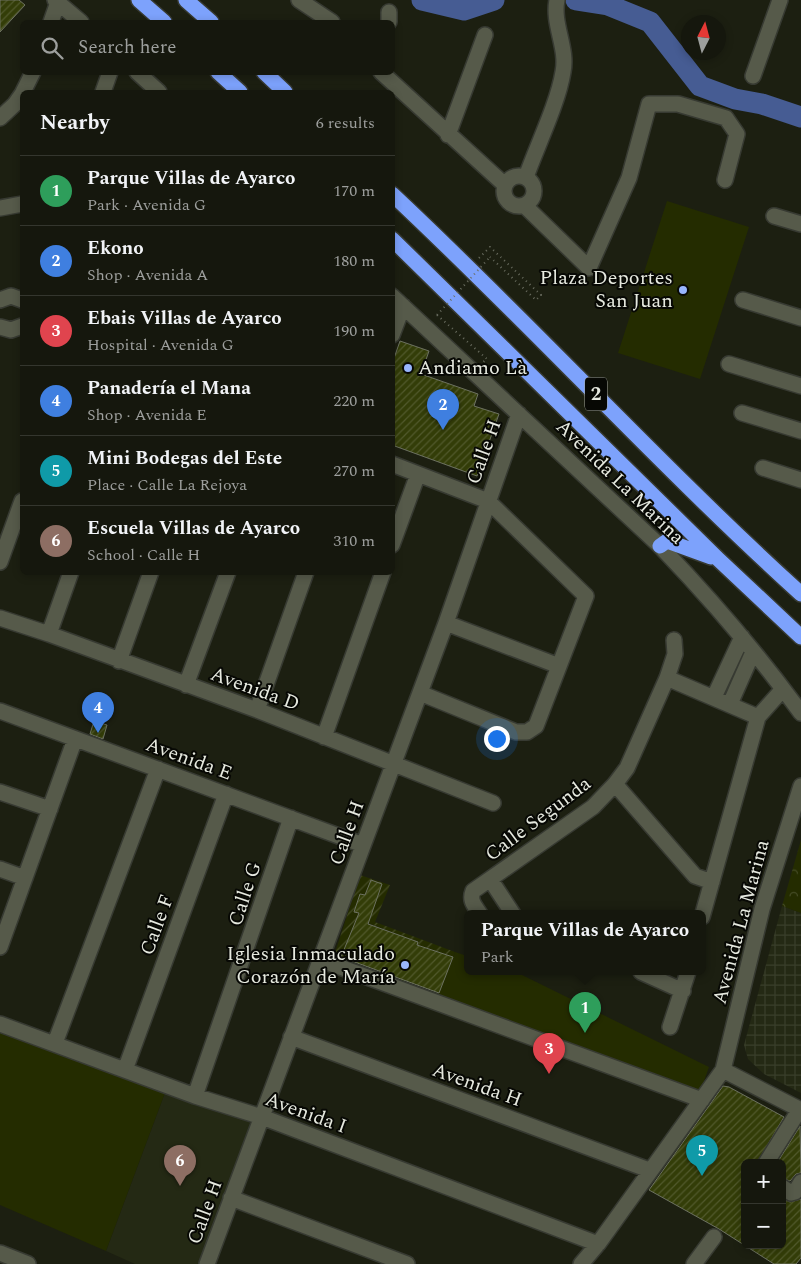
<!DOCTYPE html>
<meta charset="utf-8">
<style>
body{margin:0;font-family:Spectral,serif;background:#1e2016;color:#f1f3f6}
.controls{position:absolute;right:15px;bottom:15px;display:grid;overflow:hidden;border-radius:8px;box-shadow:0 2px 8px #0003}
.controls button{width:45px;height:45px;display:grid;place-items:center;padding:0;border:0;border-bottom:1px solid #34362e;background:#15170d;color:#f1f3f6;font:25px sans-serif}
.compass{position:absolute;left:681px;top:15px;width:45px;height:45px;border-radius:50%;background:#15170d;box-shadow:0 2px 8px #0003;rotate:6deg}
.you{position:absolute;left:496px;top:738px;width:18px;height:18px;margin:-12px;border:4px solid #fff;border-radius:50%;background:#1a73e8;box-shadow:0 0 0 8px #1a73e833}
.badge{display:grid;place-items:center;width:32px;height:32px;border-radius:50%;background:#1a73e8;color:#fff;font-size:16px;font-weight:700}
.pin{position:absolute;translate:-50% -41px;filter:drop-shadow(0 1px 2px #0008)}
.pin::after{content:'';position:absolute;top:26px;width:18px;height:15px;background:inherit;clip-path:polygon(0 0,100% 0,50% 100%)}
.popup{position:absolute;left:464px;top:910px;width:242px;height:65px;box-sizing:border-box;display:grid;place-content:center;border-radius:8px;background:#15170d;filter:drop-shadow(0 1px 4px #0005);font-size:16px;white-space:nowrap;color:#9d9f9d}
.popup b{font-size:19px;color:#f1f3f6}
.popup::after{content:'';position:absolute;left:50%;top:100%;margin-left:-10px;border:10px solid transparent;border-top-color:#15170d}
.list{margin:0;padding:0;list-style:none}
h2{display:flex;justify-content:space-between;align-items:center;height:65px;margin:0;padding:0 20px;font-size:21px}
h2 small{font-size:16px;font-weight:400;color:#9d9f9d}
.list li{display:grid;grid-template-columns:32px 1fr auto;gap:15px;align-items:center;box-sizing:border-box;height:70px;padding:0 20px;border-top:1px solid #34362e}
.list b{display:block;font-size:19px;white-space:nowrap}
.list p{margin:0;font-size:16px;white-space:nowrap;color:#9d9f9d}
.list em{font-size:16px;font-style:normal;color:#9d9f9d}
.icon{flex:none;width:28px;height:28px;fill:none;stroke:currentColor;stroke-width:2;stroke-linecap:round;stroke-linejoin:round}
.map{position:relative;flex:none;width:801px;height:1264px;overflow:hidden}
.search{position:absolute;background:#15170d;box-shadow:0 2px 8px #0003;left:20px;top:20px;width:375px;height:55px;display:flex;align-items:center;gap:12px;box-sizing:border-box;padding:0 18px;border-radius:8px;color:#9d9f9d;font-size:19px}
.panel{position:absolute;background:#15170d;box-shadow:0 2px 8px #0003;left:20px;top:90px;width:375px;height:485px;border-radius:8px}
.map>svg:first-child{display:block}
.built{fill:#242914}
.industrial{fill:url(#industrial-grid)}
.forest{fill:url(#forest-crowns)}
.park{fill:#242c00}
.garden{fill:url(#garden-furrows)}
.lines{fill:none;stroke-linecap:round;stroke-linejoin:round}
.river{stroke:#465c93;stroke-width:21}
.building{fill:url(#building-hatch);stroke:#6c7160}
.minor-casing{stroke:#373a32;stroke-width:18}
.highway-casing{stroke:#373a32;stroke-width:18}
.path{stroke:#6b6e61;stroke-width:2;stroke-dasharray:1 4;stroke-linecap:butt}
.minor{stroke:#565a4a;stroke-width:15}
.highway{stroke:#7da2fc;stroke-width:15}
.path-bridge{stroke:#6b6e61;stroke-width:2;stroke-dasharray:1 4;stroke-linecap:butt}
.poi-dot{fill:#98b6fd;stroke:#070804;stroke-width:2}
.labels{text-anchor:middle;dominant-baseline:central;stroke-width:4;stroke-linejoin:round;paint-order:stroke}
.shield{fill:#070804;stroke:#a3a69d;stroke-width:1}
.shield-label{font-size:19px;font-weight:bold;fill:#e6e9df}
.poi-label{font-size:20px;fill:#e6e9df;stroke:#070804;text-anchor:end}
.street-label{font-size:20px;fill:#e6e9df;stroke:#070804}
</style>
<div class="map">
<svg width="801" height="1264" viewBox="0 0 801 1264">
<defs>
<pattern id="industrial-grid" width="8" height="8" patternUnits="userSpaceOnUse" patternTransform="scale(1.25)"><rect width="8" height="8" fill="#242914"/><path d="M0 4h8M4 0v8" fill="none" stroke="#393e2a"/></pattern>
<pattern id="forest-crowns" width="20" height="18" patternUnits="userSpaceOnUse" patternTransform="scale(1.25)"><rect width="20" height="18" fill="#242c00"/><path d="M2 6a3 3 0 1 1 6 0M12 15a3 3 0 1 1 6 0" fill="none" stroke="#444b25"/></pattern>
<pattern id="garden-furrows" width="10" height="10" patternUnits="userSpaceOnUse" patternTransform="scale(1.25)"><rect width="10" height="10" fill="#242c00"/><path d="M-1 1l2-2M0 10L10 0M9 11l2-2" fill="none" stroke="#444b25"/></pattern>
<pattern id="building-hatch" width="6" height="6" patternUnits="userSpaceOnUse" patternTransform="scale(1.25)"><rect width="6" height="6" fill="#333d08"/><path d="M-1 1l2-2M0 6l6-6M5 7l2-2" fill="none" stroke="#51592c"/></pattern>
</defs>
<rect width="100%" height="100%" fill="#1c1f11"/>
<path class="built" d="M166 1090 254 1122 200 1264H135L106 1251Z"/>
<path class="industrial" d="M782 906 801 913V1093L764 1074 748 1059 744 1045Z"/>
<path class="forest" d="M801 840V913L782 906Z"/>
<path class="park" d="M667 201 749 227 700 379 618 353Z
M455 952 467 956 468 972 520 974 709 1067 699 1095 436 998Z
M0 1030 166 1090 106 1251 0 1205Z"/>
<path class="garden" d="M360 875 390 885 375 922 455 952 453 957 417 945 418 942 357 919 341 957 399 981 403 973 407 974 404 983 333 959Z"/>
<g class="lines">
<path class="river" d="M422 0 464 10 494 0
M576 0 608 5 650 22 700 86 735 99 762 104 801 117"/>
</g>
<path class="building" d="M0 0H19L25 5 0 32Z
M400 341 429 351 421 374 478 394 474 406 499 414 477 476 392 445V364Z
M94 721 107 725 103 739 90 734Z
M371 880 382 884 368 924 418 942 417 945 453 957 439 993 341 957 359 913 354 912 360 894 365 895Z
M723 1086 729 1087 784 1117 757 1163H745V1245H782V1198L790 1202 801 1199V1258L796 1264H774L719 1229 649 1190Z
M800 1126 801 1173 796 1174 790 1181 782 1178V1163H777Z"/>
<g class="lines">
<defs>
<path id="minor" d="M55 0 81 22
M299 0 332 22
M51 22 58 2
M389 22V12
M137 72 159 92
M381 72 505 185
M753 76 780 0
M23 92 33 72
M103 92 110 72
M0 118 15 104 22 94
M448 135 485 35
M504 191a15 15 0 1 1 30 0a15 15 0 1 1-30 0Z
M526 177C537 146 558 103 563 72 568 48 552 24 557 0
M525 206 589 268 629 178 649 104H678L726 118 737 134 725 180
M0 208 22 204
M774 216 801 224
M392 296 660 546C710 598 758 654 801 713
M0 300 11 296 22 300
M743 300 801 318
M0 327 11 330 22 326
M392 335 403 306
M729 364 801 386
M742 413 801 431
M392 464 488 501 586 596 536 726 527 732H516L420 693
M763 468 801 480
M392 545 418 474
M0 562 22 501
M0 618 49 634 257 710 493 803
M446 623 559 666
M49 634 71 572
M119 661 151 572
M667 678 758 717
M186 685 228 572
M714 697 742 637
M730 704 753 652
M257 710 306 572
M0 711 363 845
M324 737 383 572
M615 784 695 876 712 882
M0 792 50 809
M0 869 25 878
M490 879 513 914
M480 914C475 906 469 901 473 891L593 807 615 784 627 768 667 678 675 654 674 640
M702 917 758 717 783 689
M0 947 75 739
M321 960 702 1100
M641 972 683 991
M0 1024 195 1096 262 1117 598 1244
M670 1027 688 972
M291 1037 649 1170
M55 1043 158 769
M125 1070 226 794
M723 1070 801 1110
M195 1096 291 818
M766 1163 800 1109
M782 1187 791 1193 795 1192 801 1182
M231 1198 407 1264
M0 1253 28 1264
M207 1264 446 623 519 414
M581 1264 598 1244 723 1070 762 909 801 786
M694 1264 714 1237"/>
<path id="highway" d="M139 0 164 22
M186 0 211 22
M218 72 240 92
M264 72 285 92
M392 194C531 324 660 466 801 594
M392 239 718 559 801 637
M660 546 667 541 711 557"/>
</defs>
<use href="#minor" class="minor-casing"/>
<use href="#highway" class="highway-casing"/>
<path class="path" d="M479 258 490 247 541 295 536 300 490 257
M437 315 487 359 482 363"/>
<use href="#minor" class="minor"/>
<use href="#highway" class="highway"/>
<path class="path-bridge" d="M437 315 490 257"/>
</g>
<g class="poi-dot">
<circle cx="683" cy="290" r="5"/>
<circle cx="408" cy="368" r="5"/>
<circle cx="405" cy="965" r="5"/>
</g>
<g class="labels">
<rect class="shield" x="585" y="377.5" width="22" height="33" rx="4"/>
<g class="shield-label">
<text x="596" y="394">2</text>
</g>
<g class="poi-label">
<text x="673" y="278">Plaza Deportes<tspan x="673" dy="23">San Juan</tspan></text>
<text x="418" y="368" text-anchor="start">Andiamo Là</text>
<text x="395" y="954">Iglesia Inmaculado<tspan x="395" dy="23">Corazón de María</tspan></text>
</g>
<g class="street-label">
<text transform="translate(484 452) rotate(-70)">Calle H</text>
<text transform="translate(620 482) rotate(44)">Avenida La Marina</text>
<text transform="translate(255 689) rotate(20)">Avenida D</text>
<text transform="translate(189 759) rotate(20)">Avenida E</text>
<text transform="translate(538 819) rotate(-37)">Calle Segunda</text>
<text transform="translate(347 833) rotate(-70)">Calle H</text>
<text transform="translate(245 894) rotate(-72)">Calle G</text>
<text transform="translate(741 922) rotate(-75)">Avenida La Marina</text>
<text transform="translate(157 925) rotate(-70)">Calle F</text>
<text transform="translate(477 1085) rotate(20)">Avenida H</text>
<text transform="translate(306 1113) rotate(20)">Avenida I</text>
<text transform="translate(205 1212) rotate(-70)">Calle H</text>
</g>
</g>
</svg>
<div class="controls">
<button>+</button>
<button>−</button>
</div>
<svg class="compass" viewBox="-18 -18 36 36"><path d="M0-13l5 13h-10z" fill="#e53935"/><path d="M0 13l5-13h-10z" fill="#9d9f9d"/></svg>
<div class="you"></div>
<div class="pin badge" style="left:585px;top:1033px;background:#2e9e5b">1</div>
<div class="popup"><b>Parque Villas de Ayarco</b>Park</div>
<div class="pin badge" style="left:443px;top:430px;background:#3f7fe0">2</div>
<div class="pin badge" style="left:549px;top:1074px;background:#e0444e">3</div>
<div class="pin badge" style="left:98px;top:733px;background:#3f7fe0">4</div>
<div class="pin badge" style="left:702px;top:1176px;background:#0f9aa8">5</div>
<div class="pin badge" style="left:180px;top:1186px;background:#8d6e63">6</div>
<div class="search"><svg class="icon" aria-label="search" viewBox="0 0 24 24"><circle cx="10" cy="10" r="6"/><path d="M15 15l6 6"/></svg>Search here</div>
<section class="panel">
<h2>Nearby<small>6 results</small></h2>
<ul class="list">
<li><span class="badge" style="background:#2e9e5b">1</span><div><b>Parque Villas de Ayarco</b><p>Park · Avenida G</p></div><em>170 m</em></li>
<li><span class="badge" style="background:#3f7fe0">2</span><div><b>Ekono</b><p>Shop · Avenida A</p></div><em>180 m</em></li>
<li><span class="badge" style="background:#e0444e">3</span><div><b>Ebais Villas de Ayarco</b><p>Hospital · Avenida G</p></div><em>190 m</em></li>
<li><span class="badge" style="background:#3f7fe0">4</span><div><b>Panadería el Mana</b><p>Shop · Avenida E</p></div><em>220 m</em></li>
<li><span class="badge" style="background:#0f9aa8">5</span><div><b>Mini Bodegas del Este</b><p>Place · Calle La Rejoya</p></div><em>270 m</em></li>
<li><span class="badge" style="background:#8d6e63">6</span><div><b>Escuela Villas de Ayarco</b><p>School · Calle H</p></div><em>310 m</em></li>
</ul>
</section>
</div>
